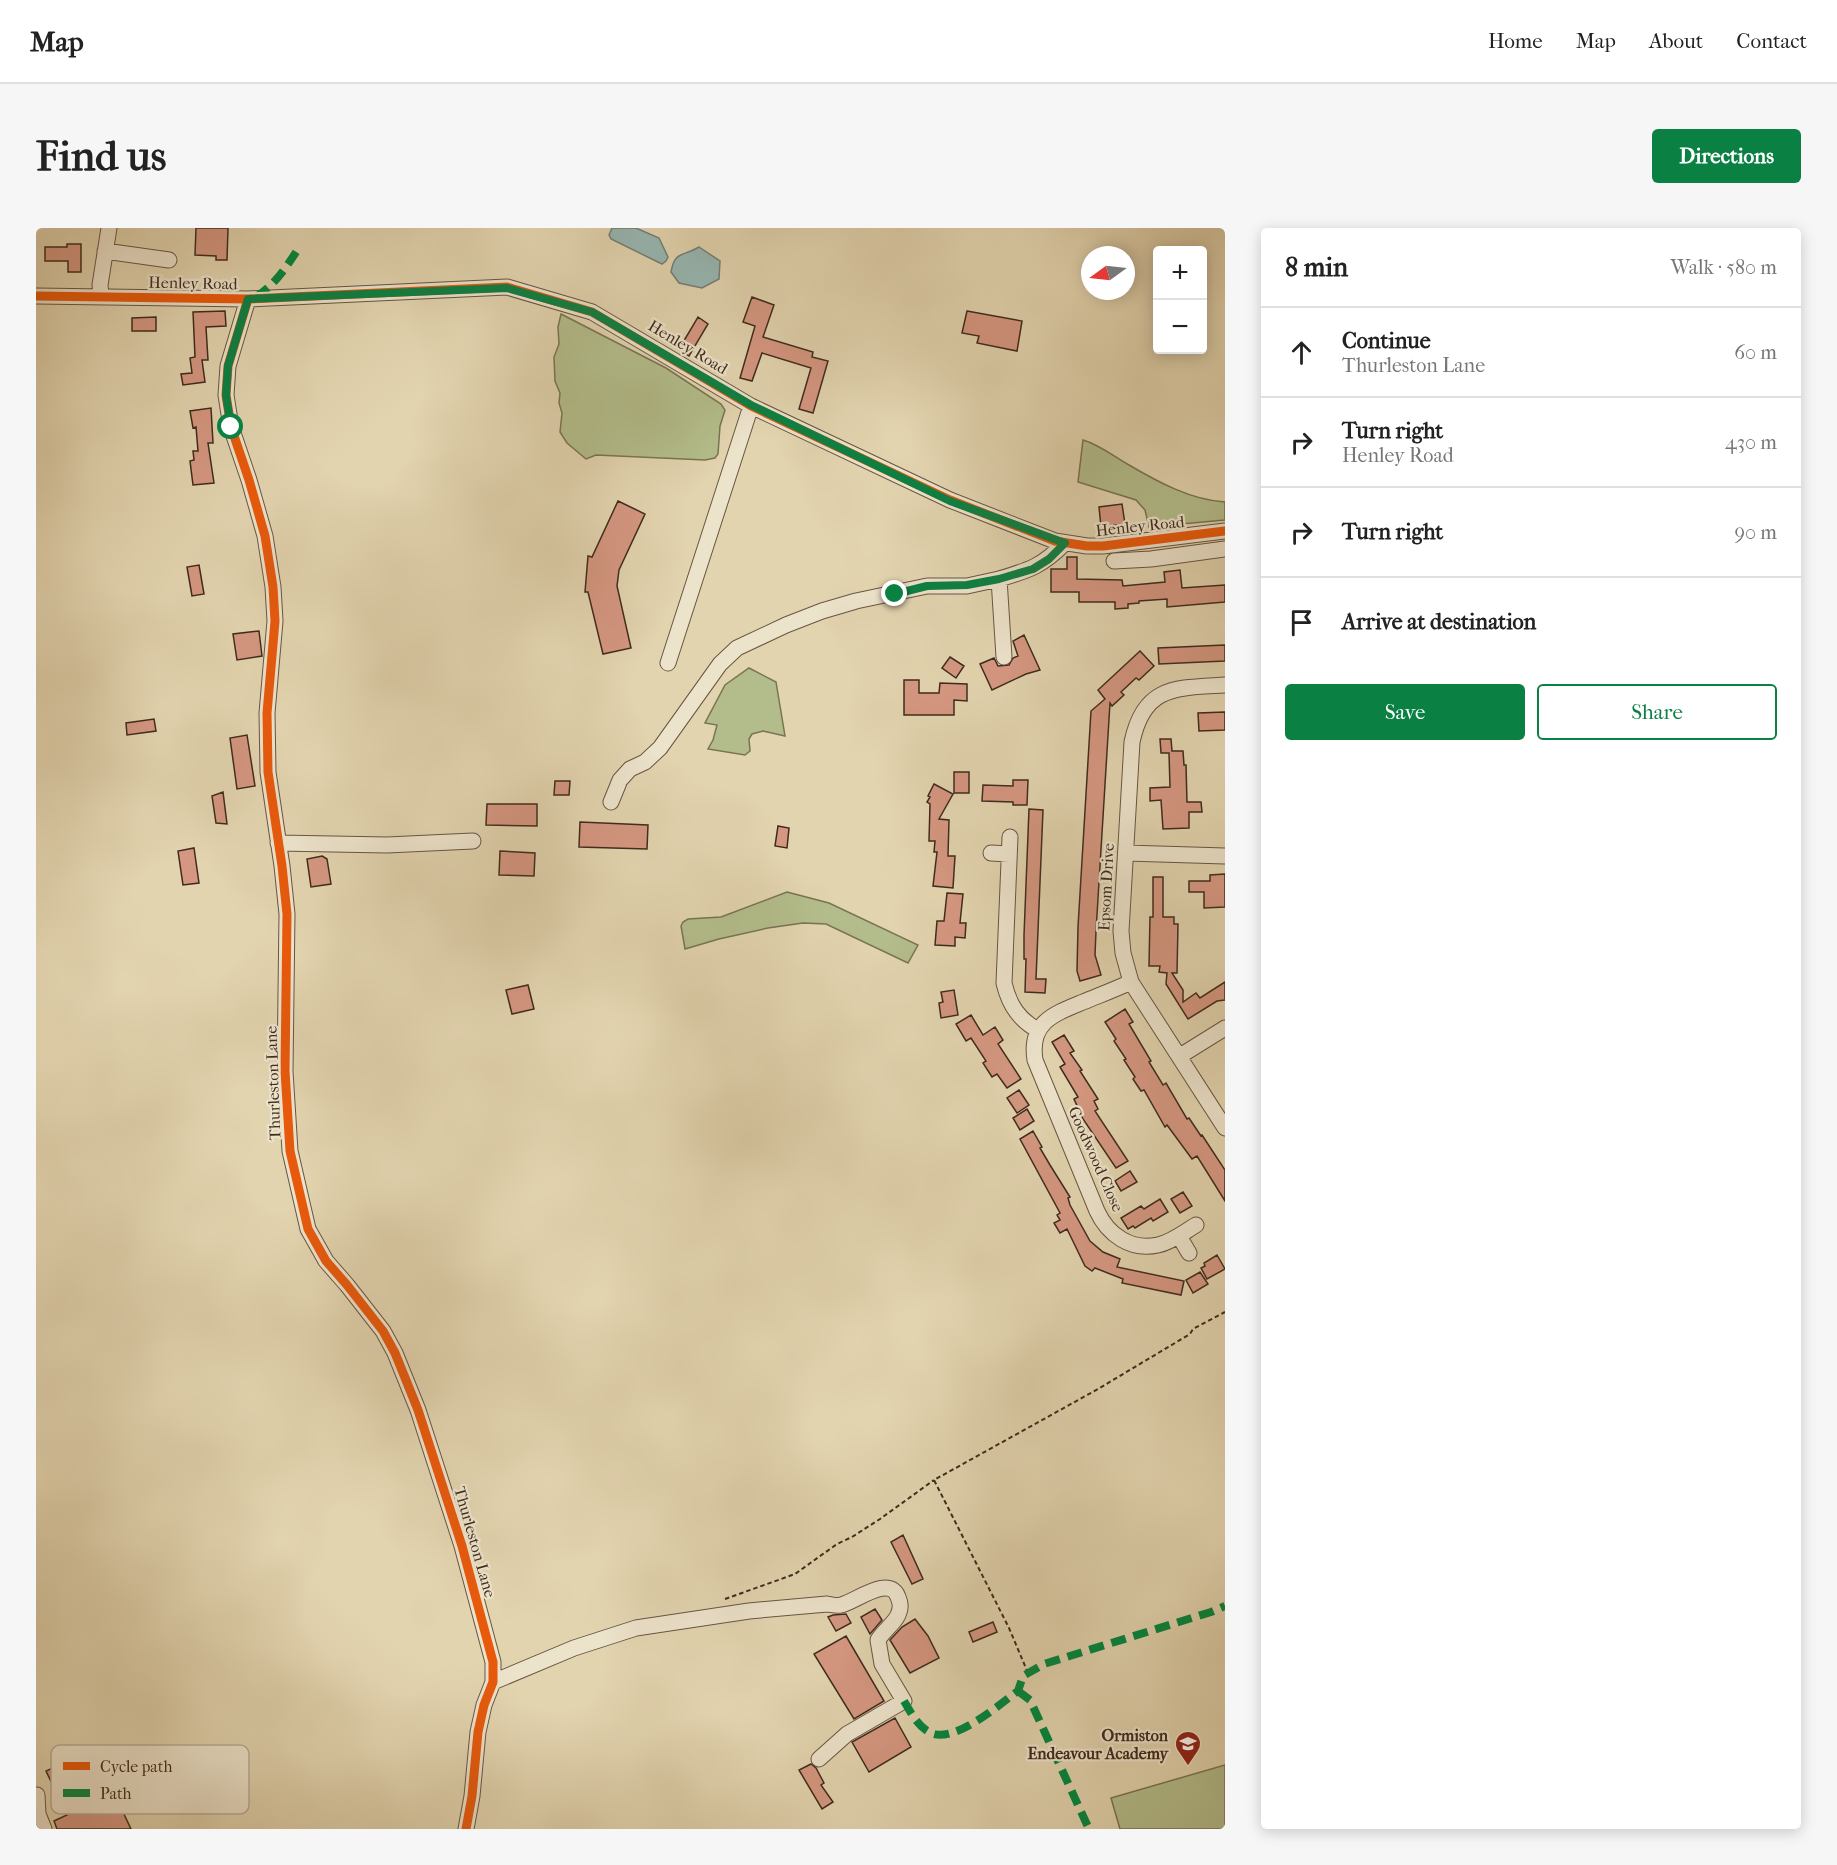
<!DOCTYPE html>
<meta charset="utf-8">
<style>
body{margin:0;font-family:"IM FELL French Canon",serif;background:#f6f6f6;color:#222}
.controls{position:absolute;right:18px;top:18px;display:grid;overflow:hidden;border-radius:6px;box-shadow:0 3px 15px #0003}
.controls button{width:54px;height:54px;display:grid;place-items:center;padding:0;border:0;border-bottom:2px solid #e0e0e0;background:#fff;color:#222;font:30px sans-serif}
.compass{position:absolute;left:1045px;top:18px;width:54px;height:54px;border-radius:50%;background:#fff;box-shadow:0 3px 15px #0003;rotate:255deg}
.stop{position:absolute;width:18px;height:18px;margin:-14px;border:4px solid #0b8043;border-radius:50%;background:#fff}
.stop.end{background:#0b8043;border-color:#fff;box-shadow:0 2px 6px #0008}
.list{margin:0;padding:0;list-style:none}
h2{display:flex;justify-content:space-between;align-items:center;height:78px;margin:0;padding:0 24px;font-size:26px}
h2 small{font-size:20px;font-weight:400;color:#767676}
.list li{display:grid;grid-template-columns:39px 1fr auto;gap:18px;align-items:center;box-sizing:border-box;height:90px;padding:0 24px;border-top:2px solid #e0e0e0}
.list b{display:block;font-size:22px;white-space:nowrap}
.list p{margin:0;font-size:20px;white-space:nowrap;color:#767676}
.list em{font-size:20px;font-style:normal;color:#767676}
.actions{display:flex;gap:12px;padding:18px 24px}
.actions a{flex:1;padding:14px 0;border:2px solid #0b8043;border-radius:6px;text-align:center;font-size:21px;color:#0b8043}
.actions .main{background:#0b8043;color:#fff}
.icon{flex:none;width:33px;height:33px;fill:none;stroke:currentColor;stroke-width:2;stroke-linecap:round;stroke-linejoin:round}
.map{position:relative;flex:none;width:1189px;height:1601px;overflow:hidden;border-radius:6px}
header{display:flex;align-items:center;gap:36px;box-sizing:border-box;height:84px;padding:0 30px;background:#fff;border-bottom:2px solid #e0e0e0}
header strong{font-size:28px}
nav{display:flex;gap:33px;margin-inline-start:auto;font-size:21px}
.intro{display:flex;align-items:center;justify-content:space-between;box-sizing:border-box;height:144px;padding:0 36px}
h1{margin:0;font-size:42px}
.button{padding:15px 27px;border-radius:6px;background:#0b8043;color:#fff;font-size:21px;font-weight:700}
main{display:flex;gap:36px;padding:0 36px}
aside{flex:1;background:#fff;border-radius:6px;box-shadow:0 3px 15px #0003}
.map>svg:first-child{display:block}
.green{fill:#b3bd8b;stroke:#797454;stroke-width:1.5}
.water{fill:#97b7b3;stroke:#747f77;stroke-width:1.5}
.building{fill:#d59781;stroke:#3f2b1d;stroke-width:1.5}
.lines{fill:none;stroke-linecap:round;stroke-linejoin:round}
.minor-casing{stroke:#685542;stroke-width:17}
.path{stroke:#3f2b1d;stroke-width:2;stroke-dasharray:4.5 3;stroke-linecap:butt}
.minor{stroke:#ece3cb;stroke-width:15}
.quiet{stroke:#00873e;stroke-width:8;stroke-dasharray:15 8;stroke-linecap:butt}
.cycleway-casing{stroke:#ece3cb;stroke-width:13}
.cycleway{stroke:#e8590c;stroke-width:9}
.route{stroke:#0b8043;stroke-width:8}
.labels{text-anchor:middle;dominant-baseline:central;stroke-width:4.5;stroke-linejoin:round;paint-order:stroke}
.street-label{font-size:16px;fill:#3f2b1d;stroke:#ece3cb}
.poi-label{font-size:16px;font-weight:bold;fill:#3f2b1d;stroke:#ece3cb;text-anchor:end}
.key{fill:#ece3cb;stroke:#b8ac97;stroke-width:1.5}
.key-label{font-size:16px;fill:#3f2b1d}
</style>
<header>
<strong>Map</strong>
<nav><a>Home</a><a>Map</a><a>About</a><a>Contact</a></nav>
</header>
<div class="intro"><h1>Find us</h1><a class="button">Directions</a></div>
<main>
<div class="map">
<svg width="1189" height="1601" viewBox="0 0 1189 1601">
<rect width="100%" height="100%" fill="#e2d4af"/>
<filter id="stains"><feTurbulence type="fractalNoise" baseFrequency=".00333" numOctaves="4"/><feColorMatrix values="0 0 0 0 .2 0 0 0 0 .09 0 0 0 0 .02 0 0 0 .5 -.17"/></filter>
<radialGradient id="worn" r=".72"><stop offset=".6" stop-color="#630" stop-opacity="0"/><stop offset="1" stop-color="#630" stop-opacity=".3"/></radialGradient>
<path class="green" d="M525 86 630 140 685 176 689 182 684 198 682 226 679 230 669 232 560 227 550 231 531 215 524 204 526 185 523 175 524 165 519 153 518 129 523 116 522 99Z
M1047 212C1064 217 1077 228 1093 237 1122 254 1155 272 1189 274V292L1113 299 1109 282 1100 272 1042 254Z
M713 440 740 454 749 508 727 503 716 506 713 511 714 523 709 527 672 521 677 512 681 497 669 495 689 457Z
M751 664 793 675 882 717 872 735 790 696 767 695 732 700 683 711 649 721 645 698 647 694 652 691 685 689Z
M1189 1537V1601H1084L1075 1570Z"/>
<path class="water" d="M576 0H600L623 10 632 29 630 33 626 36 575 11 573 7Z
M663 19 684 33 683 51 666 60 643 55 635 44C639 22 647 29 663 19Z"/>
<path class="building" d="M160 0H192L191 32H180V28L159 27Z
M31 16H45V44H32V33H9V19H31Z
M716 69 738 77 727 109 777 124 776 129 792 133 777 185 763 181 775 140 726 125 716 153 704 150 719 98 707 94Z
M189 83 190 98 170 99 172 132H166L169 154 147 157 145 146 156 145 154 130 159 129 157 84Z
M931 83 986 93 981 123 941 115 943 108 926 105Z
M120 89V103H96V90Z
M662 89 672 96 653 128 643 121Z
M175 180 177 215H172L178 255 157 257 154 233 158 232 157 223H162L160 199 157 200 154 183Z
M582 273 609 286 583 342 581 358 595 420 567 426 552 364H549L552 328 556 329Z
M1086 276 1089 296 1065 299 1063 279Z
M1031 329H1041V351L1086 352 1087 358 1129 354 1128 344 1144 342 1146 360 1189 357V374L1131 379V371L1103 373V375L1092 376V380L1079 381V374H1043V364H1015V341H1031Z
M163 337 168 366 156 368 151 339Z
M223 403 226 428 201 432 197 406Z
M988 407 1004 442 990 446 956 462 944 436 958 430 962 438 973 437 977 430 982 428 977 413Z
M1189 417V433L1123 436 1122 420Z
M1104 423 1118 438 1103 452 1100 450 1085 464 1088 467 1076 478 1074 475 1060 703 1059 727 1065 747 1044 753 1041 743 1042 699 1055 483 1069 471 1062 462Z
M914 429 928 438 920 450 906 440Z
M868 452H883V465H903L904 455 931 456V473L918 472V487H868Z
M1189 484V502L1163 503 1162 485Z
M118 491 120 503 91 507 90 495Z
M211 507 219 558 201 561 194 510Z
M1124 511H1135L1136 523H1147L1148 537H1150L1151 574H1165L1166 584H1153V600L1127 601 1125 572 1114 573V560L1134 559 1133 525H1125Z
M918 544H933V565H918Z
M977 552H992L991 577H977V574L946 573 947 557 977 558Z
M519 553H534L533 567H518Z
M898 556 917 566 903 591 913 592 912 628H919L917 660 897 658 901 624H898L899 613H893L894 576 891 574 894 569 892 568Z
M187 564 191 596 180 595 176 568Z
M451 576H501V598L450 597Z
M993 581 1007 582 1000 751H1010L1009 765 989 764 990 731H988V707Z
M544 594 612 597 611 621 543 619Z
M742 598 753 600 751 620 739 618Z
M158 620 163 655 147 657 142 623Z
M464 623 499 625 498 648 463 647Z
M286 628 291 631 295 656 275 659 271 631Z
M1189 646V679L1168 680V664H1153V653H1174V647Z
M1117 649H1127V689H1138V696H1142L1141 745H1136L1147 762V774L1160 765 1164 770 1189 754V772L1181 773 1152 791 1130 756 1131 745 1123 744 1124 738H1113L1114 689H1117Z
M911 665 927 666 924 695H930L929 710 919 709V718L899 717 901 693H908Z
M492 757 498 781 476 786 470 762Z
M918 762 922 787 905 790 903 775 907 774 905 764Z
M1089 781 1097 794 1093 796 1115 833 1113 834 1127 857 1130 855 1151 891 1153 890 1165 908 1166 907 1189 942V973L1161 928 1156 931 1131 897 1129 899 1108 862 1105 863 1097 851 1099 849 1088 832 1090 831 1078 813 1080 811 1069 794Z
M935 787 947 807 959 799 967 812 962 816 985 851 971 860 961 846 956 849 947 835 950 833 935 810 930 813 920 796Z
M1028 807 1038 823 1034 825 1046 842 1044 843 1062 871 1058 873 1062 881 1059 883 1092 933 1080 940 1047 891 1038 871 1042 869 1024 839 1029 836 1016 814Z
M983 862 993 877 981 885 971 870Z
M991 881 998 893 984 902 977 890Z
M997 903 1006 919 1004 920 1014 937 1034 969 1032 970 1034 977 1054 1013 1067 1024 1084 1031 1081 1039 1148 1053 1145 1067 1086 1055 1087 1051 1059 1040 1056 1043 1049 1038 1031 1001 1024 1005 1018 995 1024 992 1021 987 1024 985 984 911Z
M1094 943 1101 954 1085 963 1079 953Z
M1147 964 1156 978 1144 985 1135 971Z
M1124 971 1132 984 1117 993 1115 990 1099 1000 1097 998 1092 1001 1085 990 1105 978 1108 981Z
M1181 1027 1189 1041 1171 1051 1165 1040 1169 1038 1168 1035Z
M1164 1044 1172 1056 1157 1065 1150 1052Z
M867 1307 887 1351 876 1356 855 1314Z
M839 1381 846 1392 834 1406 825 1389Z
M810 1386 815 1395 800 1403 792 1389 797 1387Z
M879 1391 892 1408 903 1430 874 1445 854 1412 866 1399Z
M957 1394 961 1404 937 1414 933 1404Z
M810 1408 848 1473 818 1491 778 1426Z
M859 1490 875 1519 833 1544 816 1514Z
M34 1532 55 1576 78 1565 95 1601H21L18 1593 31 1587 10 1543Z
M775 1536 780 1540 788 1555 785 1557 797 1574 786 1581 763 1542Z"/>
<g class="lines">
<defs>
<path id="minor" d="M69 23 133 32
M0 68 212 71 471 59 556 84 715 178 914 272 1019 313 1051 318H1067L1189 303
M65 68 64 57 73 0
M212 71 192 138 190 167 195 199 213 252 229 308 237 359 239 393 231 485 232 544 246 638 251 686 249 843 254 923 272 1001 290 1033 311 1057 347 1103 359 1125 382 1182 426 1318 457 1434V1454L448 1477 442 1504 436 1568 430 1601
M1078 333 1115 331 1189 321
M968 429 963 351C994 342 1006 338 1029 315
M632 435 715 178
M1189 457C1140 460 1108 457 1096 514L1085 703 1087 725 1095 754 1189 900
M575 574 584 552 594 541 609 534 624 520 684 436 701 420 750 397 786 383 820 373 891 358H931L963 351
M974 609 968 755C973 777 983 792 1002 802
M242 615 351 617 437 613
M955 625 973 626
M1090 625 1189 628
M1095 754C1080 761 1064 767 1047 774 1018 786 993 794 999 832L1061 983C1072 1007 1095 1023 1122 1017 1136 1014 1148 1004 1160 997
M1144 828 1189 800
M1143 1008 1153 1025
M457 1454 538 1420 600 1400 713 1383 791 1376C796 1377 801 1378 805 1377 819 1374 854 1346 862 1369 865 1376 865 1380 862 1387 858 1396 847 1403 842 1412L846 1436 868 1473 811 1506 783 1531
M1 1567 2 1586 8 1601"/>
</defs>
<use href="#minor" class="minor-casing"/>
<path class="path" d="M689 1371 759 1346 801 1316 816 1309 844 1291 898 1252
M992 1445 973 1400 898 1252 1062 1161 1154 1106 1157 1101 1189 1084"/>
<use href="#minor" class="minor"/>
<path class="quiet" d="M220 69C240 56 251 38 264 18
M982 1463 994 1472 1053 1601
M868 1473C875 1485 882 1499 895 1505 916 1515 957 1482 974 1469L982 1463 987 1448 1008 1436 1175 1384 1189 1378"/>
<defs>
<path id="cycleway" d="M0 68 212 71 471 59 556 84 715 178 914 272 1019 313 1051 318H1067L1189 303
M212 71 192 138 190 167 195 199 213 252 229 308 237 359 239 393 231 485 232 544 246 638 251 686 249 843 254 923 272 1001 290 1033 311 1057 347 1103 359 1125 382 1182 426 1318 457 1434V1454L448 1477 442 1504 436 1568 430 1601"/>
</defs>
<use href="#cycleway" class="cycleway-casing"/>
<use href="#cycleway" class="cycleway"/>
</g>
<g class="lines">
<path class="route" d="M195 199 190 167 192 138 212 71 471 60 556 84 715 177 914 273 1029 315 1013 331 997 341 963 351 931 357 891 358 859 366"/>
</g>
<defs>
<symbol id="school-pin" viewBox="-11 -11 22 30"><path d="M0 17L-7.5 6A9.5 9.5 0 1 1 7.5 6Z" fill="#8f2418" stroke="#ece3cb"/><path d="M0-5L7-2L0 1L-7-2ZM-4 1L0 2.5L4 1V4Q0 6-4 4Z" fill="#fff"/></symbol>
</defs>
<g fill-rule="evenodd">
<use href="#school-pin" x="1137" y="1501" width="30" height="40"/>
</g>
<g class="labels">
<g class="street-label">
<text transform="translate(157 55) rotate(1)">Henley Road</text>
<text transform="translate(652 119) rotate(31)">Henley Road</text>
<text transform="translate(1104 298) rotate(-6)">Henley Road</text>
<text transform="translate(1070 659) rotate(-87)">Epsom Drive</text>
<text transform="translate(237 855) rotate(-92)">Thurleston Lane</text>
<text transform="translate(1060 931) rotate(66)">Goodwood Close</text>
<text transform="translate(439 1314) rotate(74)">Thurleston Lane</text>
</g>
<g class="poi-label">
<text x="1132" y="1507">Ormiston<tspan x="1132" dy="18">Endeavour Academy</tspan></text>
</g>
</g>
<rect x="15" y="1517" width="198" height="69" rx="9" class="key"/>
<rect x="27" y="1534" width="27" height="8" fill="#e8590c"/>
<rect x="27" y="1561" width="27" height="8" fill="#00873e"/>
<g class="key-label">
<text x="64" y="1544">Cycle path</text>
<text x="64" y="1571">Path</text>
</g>
<rect width="100%" height="100%" filter="url(#stains)"/>
<rect width="100%" height="100%" fill="url(#worn)"/>
</svg>
<div class="controls">
<button>+</button>
<button>−</button>
</div>
<svg class="compass" viewBox="-18 -18 36 36"><path d="M0-13l5 13h-10z" fill="#e53935"/><path d="M0 13l5-13h-10z" fill="#767676"/></svg>
<div class="stop" style="left:195px;top:199px"></div>
<div class="stop end" style="left:859px;top:366px"></div>
</div>
<aside>
<h2>8 min<small>Walk · 580 m</small></h2>
<ul class="list">
<li><svg class="icon" aria-label="ahead" viewBox="0 0 24 24"><path d="M12 20V5M6 11l6-6 6 6"/></svg><div><b>Continue</b><p>Thurleston Lane</p></div><em>60 m</em></li>
<li><svg class="icon" aria-label="right" viewBox="0 0 24 24"><path d="M7 20v-9h11M14 6l5 5-5 5"/></svg><div><b>Turn right</b><p>Henley Road</p></div><em>430 m</em></li>
<li><svg class="icon" aria-label="right" viewBox="0 0 24 24"><path d="M7 20v-9h11M14 6l5 5-5 5"/></svg><div><b>Turn right</b></div><em>90 m</em></li>
<li><svg class="icon" aria-label="arrive" viewBox="0 0 24 24"><path d="M6 21V4h12l-3 4 3 4H6"/></svg><div><b>Arrive at destination</b></div></li>
</ul>
<div class="actions"><a class="main">Save</a><a>Share</a></div>
</aside>
</main>
